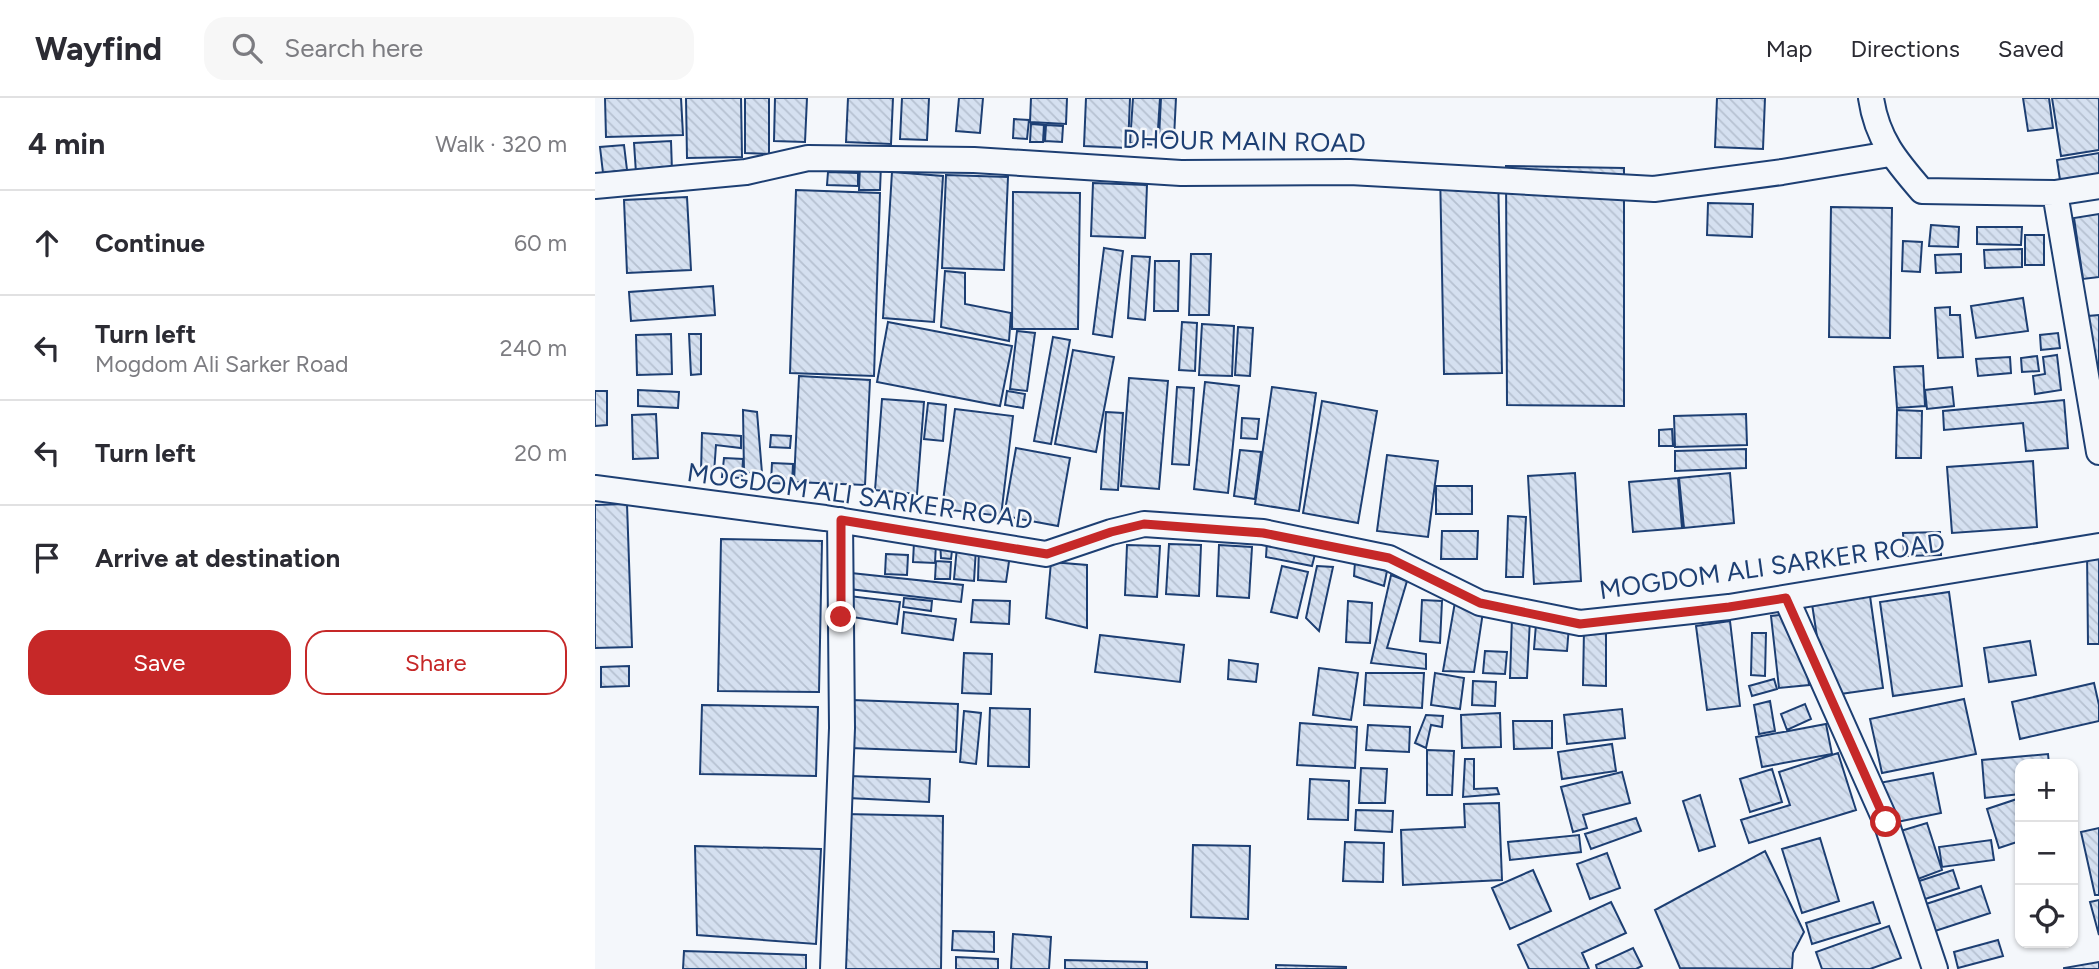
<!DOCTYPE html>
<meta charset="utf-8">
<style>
body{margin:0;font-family:Figtree,sans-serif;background:#f7f7f7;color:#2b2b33}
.controls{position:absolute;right:21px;bottom:21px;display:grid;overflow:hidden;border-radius:14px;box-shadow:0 2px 5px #0004}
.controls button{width:63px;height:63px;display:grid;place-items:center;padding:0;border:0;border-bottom:2px solid #e1e1e2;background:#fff;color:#2b2b33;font:35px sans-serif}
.stop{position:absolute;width:21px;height:21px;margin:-16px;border:5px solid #c62828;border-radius:50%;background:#fff}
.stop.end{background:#c62828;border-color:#fff;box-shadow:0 2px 7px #0008}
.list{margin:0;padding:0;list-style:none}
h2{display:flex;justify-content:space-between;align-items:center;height:91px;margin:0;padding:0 28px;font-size:30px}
h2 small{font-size:23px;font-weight:400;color:#7c7c81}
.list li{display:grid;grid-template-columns:46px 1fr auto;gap:21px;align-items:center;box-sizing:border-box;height:105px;padding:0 28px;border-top:2px solid #e1e1e2}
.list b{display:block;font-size:26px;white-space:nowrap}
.list p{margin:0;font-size:23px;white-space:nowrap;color:#7c7c81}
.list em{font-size:23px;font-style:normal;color:#7c7c81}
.actions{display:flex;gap:14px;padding:21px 28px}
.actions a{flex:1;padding:16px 0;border:2px solid #c62828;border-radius:21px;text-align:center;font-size:24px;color:#c62828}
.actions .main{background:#c62828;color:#fff}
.icon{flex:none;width:38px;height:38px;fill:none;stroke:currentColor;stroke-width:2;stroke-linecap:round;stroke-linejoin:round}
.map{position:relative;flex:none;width:1504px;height:871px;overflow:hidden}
header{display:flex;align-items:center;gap:42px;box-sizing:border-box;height:98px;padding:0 35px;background:#fff;border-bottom:2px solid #e1e1e2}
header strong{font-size:33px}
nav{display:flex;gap:38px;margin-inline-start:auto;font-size:24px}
.search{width:490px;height:63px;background:#f7f7f7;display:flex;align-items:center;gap:18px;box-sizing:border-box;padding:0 24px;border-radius:21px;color:#7c7c81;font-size:26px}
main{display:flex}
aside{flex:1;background:#fff}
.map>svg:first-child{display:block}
.building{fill:url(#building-back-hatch);stroke:#1d3f73;stroke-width:2}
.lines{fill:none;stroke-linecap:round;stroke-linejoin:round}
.street-casing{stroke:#1d3f73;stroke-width:28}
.street{stroke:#f4f7fb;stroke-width:24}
.route{stroke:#c62828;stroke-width:9}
.labels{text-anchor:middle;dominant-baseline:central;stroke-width:5;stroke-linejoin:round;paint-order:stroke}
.street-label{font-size:26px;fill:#1d3f73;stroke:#f4f7fb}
</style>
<header>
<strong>Wayfind</strong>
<div class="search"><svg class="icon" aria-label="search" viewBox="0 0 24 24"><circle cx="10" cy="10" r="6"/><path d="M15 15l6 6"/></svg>Search here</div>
<nav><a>Map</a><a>Directions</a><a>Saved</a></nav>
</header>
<main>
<aside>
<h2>4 min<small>Walk · 320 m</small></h2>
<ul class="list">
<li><svg class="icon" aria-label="ahead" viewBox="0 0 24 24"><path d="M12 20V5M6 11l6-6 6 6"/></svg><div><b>Continue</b></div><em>60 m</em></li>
<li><svg class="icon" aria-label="left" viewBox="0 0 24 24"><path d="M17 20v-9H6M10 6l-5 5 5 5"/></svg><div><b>Turn left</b><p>Mogdom Ali Sarker Road</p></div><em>240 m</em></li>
<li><svg class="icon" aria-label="left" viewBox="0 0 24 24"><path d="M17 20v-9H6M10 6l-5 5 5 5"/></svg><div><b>Turn left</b></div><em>20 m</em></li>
<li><svg class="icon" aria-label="arrive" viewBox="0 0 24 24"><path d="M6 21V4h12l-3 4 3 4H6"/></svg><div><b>Arrive at destination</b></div></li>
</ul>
<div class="actions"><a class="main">Save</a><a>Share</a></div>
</aside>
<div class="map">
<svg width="1504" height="871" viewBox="0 0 1504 871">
<defs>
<pattern id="building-back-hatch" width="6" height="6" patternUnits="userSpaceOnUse" patternTransform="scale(1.75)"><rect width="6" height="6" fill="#d5e0f0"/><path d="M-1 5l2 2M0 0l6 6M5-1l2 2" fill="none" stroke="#b6c1d1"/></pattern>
</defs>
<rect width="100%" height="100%" fill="#f4f7fb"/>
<path class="building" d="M10 0H86L88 37 11 39Z
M91 0H146L147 59 92 60Z
M150 0H174V56L150 55Z
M180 0H212L210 44 179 43Z
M253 0H298L296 46 251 44Z
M307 0H334L332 42 305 41Z
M364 0H388L385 35 361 33Z
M436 0H472L471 26 435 24Z
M491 0H535L533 50 489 48Z
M538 0H565L562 47 535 45Z
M566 0H581L579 40H564Z
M1122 0H1170L1168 51 1120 49Z
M1428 0H1454L1458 30 1433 33Z
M1457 0H1504V52L1466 58Z
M419 21 434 22 432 41 418 40Z
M436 26 449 27 448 44H435Z
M451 27 468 28 467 44 450 43Z
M76 43 77 73 41 75 39 45Z
M29 47 32 72 8 75 5 49Z
M1504 55V76L1465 82 1462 62Z
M265 67H286L285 92H264Z
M911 68 1029 70V308L912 307Z
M903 71 907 275 849 276 845 72Z
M233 74 263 75V88L232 87Z
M297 74 348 78 339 224 288 220Z
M351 77 413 79 409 172 347 170Z
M498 85 552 87 550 140 496 138Z
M201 92 285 95 279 278 195 275Z
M418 94 485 95 483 231H417Z
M92 99 96 172 32 175 29 102Z
M1113 105 1158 106 1157 139 1112 137Z
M1236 109 1297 110 1295 240 1234 239Z
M1504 116V179L1488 181 1479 120Z
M1336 127 1364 129 1363 149 1334 148Z
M1382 129H1427L1426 147 1382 146Z
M1430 137H1449V167H1430Z
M1308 143 1327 144 1325 174 1307 173Z
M509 150 528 153 517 239 498 236Z
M1427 151V169L1390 170 1389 152Z
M596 156H616L614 217H594Z
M1366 156V174L1341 175 1340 157Z
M537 158 555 159 550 222 533 220Z
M560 163H584L583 213H559Z
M350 173 370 175V206L416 215 414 243 346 229Z
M118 188 120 217 36 223 34 194Z
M1428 200 1433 233 1381 240 1376 208Z
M1355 209V217H1365L1368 259 1343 260 1340 210Z
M1504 217V279H1502L1493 218Z
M293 224 417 248 405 308 282 284Z
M587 224 602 225 600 273 584 272Z
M607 226 639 228 637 278 604 277Z
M643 229 658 230 655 278 640 277Z
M422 233 440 235 432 293 415 291Z
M1463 235 1465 250 1446 252 1445 237Z
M76 236 77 276 42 277 41 237Z
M94 236H106V276L96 277Z
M458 239 475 242 456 346 439 343Z
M478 252 519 259 501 354 460 346Z
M1462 257 1466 292 1440 296 1438 278 1450 276 1448 259Z
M1442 258 1444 273 1427 274 1426 260Z
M1415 259 1416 275 1383 278 1381 261Z
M1328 268 1330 308 1302 310 1299 269Z
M204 278 275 282 270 387 199 384Z
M534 280 573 283 564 391 526 388Z
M610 284 644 288 633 395 599 391Z
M582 289 599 290 594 367 577 366Z
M677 289 721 295 704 413 660 406Z
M1357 289 1359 308 1332 311 1330 292Z
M43 292 84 294 83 310 43 308Z
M0 293H12V327L0 328Z
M412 293 430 296 428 310 410 307Z
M287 301 329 304 322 396 280 392Z
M1469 302 1473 350 1431 353 1428 325 1349 332 1348 313Z
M727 303 782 313 763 425 708 415Z
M333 305 351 307 348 343 329 341Z
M360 311 418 318 406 418 347 411Z
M148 312 162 314 167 375H149Z
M1302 312 1327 313 1326 360H1301Z
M511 314 528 315 523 392 506 391Z
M61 316 63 360 38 361 37 317Z
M1151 316 1152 347 1080 349 1079 318Z
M647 320 664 321 662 341 646 340Z
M1077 331 1078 348H1064V332Z
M107 335 146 338V350L121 347 119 375H106Z
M176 337 196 338 195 350 175 349Z
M421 350 475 360 463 428 409 418Z
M1151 351V370L1080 373V353Z
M645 352 666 354 660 401 639 398Z
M792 357 843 363 833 439 782 433Z
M129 360 148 361 147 380 127 379Z
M1438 363 1442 429 1357 435 1352 369Z
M177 365 198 366 197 386 176 385Z
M980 375 986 483 939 486 933 378Z
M1135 375 1139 425 1089 430 1084 380Z
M1083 380 1087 430 1038 434 1034 384Z
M841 388H877V416H841Z
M32 406 37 549 0 550V407Z
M913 418 931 419 928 479H911Z
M847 433H883L882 461H846Z
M1345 434 1346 457 1309 458 1308 435Z
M126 441 227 443 224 594 123 593Z
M345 443 358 444 356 461 346 460Z
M672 443 721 452 717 468 671 459Z
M319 444 341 445 340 465 318 464Z
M574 446 606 447 604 498 571 496Z
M532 447 565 448 562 499 530 497Z
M624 447 657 449 654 500 622 498Z
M362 449 381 450 379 483 359 481Z
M384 450 415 457 411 484 383 482Z
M1492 453H1504V546H1493Z
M291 456 313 457 312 477 290 476Z
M341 463 356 464 355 481H340Z
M456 464 492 467V530L451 520Z
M760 464 792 473 789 488 759 478Z
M687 468 713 474 702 520 676 514Z
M722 468 738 469 724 533 711 520Z
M256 475 368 487 366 504 254 491Z
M796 477 812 483 792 550 831 556V571L776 565Z
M1354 494 1367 588 1298 598 1285 504Z
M254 498 305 504 302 526 251 518Z
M1275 498 1288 590 1231 598 1217 506Z
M309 500 337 503 336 513 308 509Z
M378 502 415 503 414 526 376 524Z
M827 502 847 503 845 545 825 543Z
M753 503 777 505 775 545 751 544Z
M860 504 888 514 879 574 848 573Z
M309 514 361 521 358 542 307 535Z
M1205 515 1214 587 1184 590 1176 518Z
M917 520 935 521 932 580H915Z
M1135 523 1145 608 1112 612 1101 528Z
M941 526 974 528 972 553 939 551Z
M989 531H1011V588L988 587Z
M1157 535H1171L1170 578 1156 577Z
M505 537 589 547 585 584 500 574Z
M1435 543 1441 577 1394 584 1389 550Z
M890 553 912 554 910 576 888 575Z
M369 555 397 556 396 596 367 595Z
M634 562 663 566 661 584 633 581Z
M34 568V588L6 589V569Z
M724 570 763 575 756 622 718 617Z
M771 575H829L827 610 769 607Z
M840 575 869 580 865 611 836 607Z
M1179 581 1182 591 1157 598 1154 588Z
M878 583 901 584 900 608 877 607Z
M1499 585 1504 607V623L1425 641 1417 604Z
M1369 601 1381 656 1287 675 1275 621Z
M257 602 363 606 361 654 255 650Z
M1175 603 1180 633 1164 636 1159 607Z
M1210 606 1216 621 1192 632 1186 616Z
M107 607 223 609 221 678 105 676Z
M395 610 435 611 434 669 393 668Z
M1027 611 1030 640 972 646 969 617Z
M369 613 386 615 381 666 365 664Z
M905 615 906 649 867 650 866 617Z
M831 617 848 618 847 629 836 627 831 650 820 645Z
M918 623H957V650L919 651Z
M705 625 762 629 760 670 702 667Z
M1231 626 1237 656 1167 669 1161 639Z
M773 627 815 629 814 654 771 652Z
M1017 646 1021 673 967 681 963 654Z
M832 652 859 653 857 697H832Z
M1243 655 1261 712 1154 745 1146 722 1195 707 1184 674Z
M1453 656 1454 666H1425V696L1390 700 1387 662Z
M870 661H879V691L902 690 904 696 868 699Z
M766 670 792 671 790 705H764Z
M1177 671 1187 704 1155 714 1145 681Z
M1027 674 1035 705 988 717 992 730 978 734 966 689Z
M1338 675 1346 715 1292 726 1284 685Z
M254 678 335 681 334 704 253 700Z
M715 681 754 683 753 722 713 721Z
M1105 697 1120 748 1104 753 1088 703Z
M1425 700V743L1404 750 1392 711Z
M904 705 907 782 808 787 806 732 870 729 869 706Z
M761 712 798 713 797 734 760 732Z
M249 716 348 718 346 871H246Z
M1041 720 1046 733 996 751 990 736Z
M1332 725 1347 772 1315 784 1299 735Z
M1504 730V797H1500L1486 734Z
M984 737 986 754 915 762 913 744Z
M1225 740 1244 803 1207 815 1187 751Z
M1396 742 1399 762 1347 769 1344 749Z
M750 744 789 745 788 784 748 783Z
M598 747 655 748 653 821 596 819Z
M100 748 226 751 221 846 102 837Z
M1170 753 1209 834 1198 855 1197 871 1085 870 1060 812Z
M1012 755 1025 790 995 801 982 766Z
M938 772 956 813 915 831 897 790Z
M1358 772 1364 790 1321 804 1315 786Z
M1386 788 1395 815 1334 835 1325 808Z
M1504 802V837L1495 804Z
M1016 804 1031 835 987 855 994 871H934L923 847Z
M1278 804 1285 825 1217 846 1211 825Z
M1294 828 1306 860 1275 871H1227L1221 854Z
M358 833 399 834V854L357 852Z
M418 836 456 839 454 871H416Z
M1403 842 1408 858 1363 870 1359 854Z
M1038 850 1047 868 1041 871H1002L1001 867Z
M89 853 211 857V871H88Z
M361 859 403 861V871H361Z
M470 862 552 864V871H470Z
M1504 864V871H1469V870Z
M681 867 751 869V871H681Z"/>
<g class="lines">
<defs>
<path id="street" d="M1276 0C1282 41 1301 63 1327 93L1460 95 1504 88
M0 88 151 74 213 60 379 62 586 75 755 74 1059 91 1187 74 1295 56
M1460 95 1504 354
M0 390 230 420 451 456 516 434 549 426 668 434 794 460 885 505 985 525 1134 509 1504 448
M1191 500 1291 724 1340 871
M238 871 247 630 245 422"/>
</defs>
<use href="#street" class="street-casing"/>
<use href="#street" class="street"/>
</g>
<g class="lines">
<path class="route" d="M246 519V422L452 456 516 434 549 426 668 435 794 460 885 505 985 526 1134 509 1191 500 1291 724"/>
</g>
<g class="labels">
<g class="street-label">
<text transform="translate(649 43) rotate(1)">DHOUR MAIN ROAD</text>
<text transform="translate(265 398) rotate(8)">MOGDOM ALI SARKER ROAD</text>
<text transform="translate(1177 468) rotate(-8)">MOGDOM ALI SARKER ROAD</text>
</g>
</g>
</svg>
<div class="controls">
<button>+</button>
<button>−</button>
<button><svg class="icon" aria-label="locate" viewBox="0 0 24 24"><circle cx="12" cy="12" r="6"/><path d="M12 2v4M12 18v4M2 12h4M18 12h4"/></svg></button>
</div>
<div class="stop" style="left:1291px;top:724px"></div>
<div class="stop end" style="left:246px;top:519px"></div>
</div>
</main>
